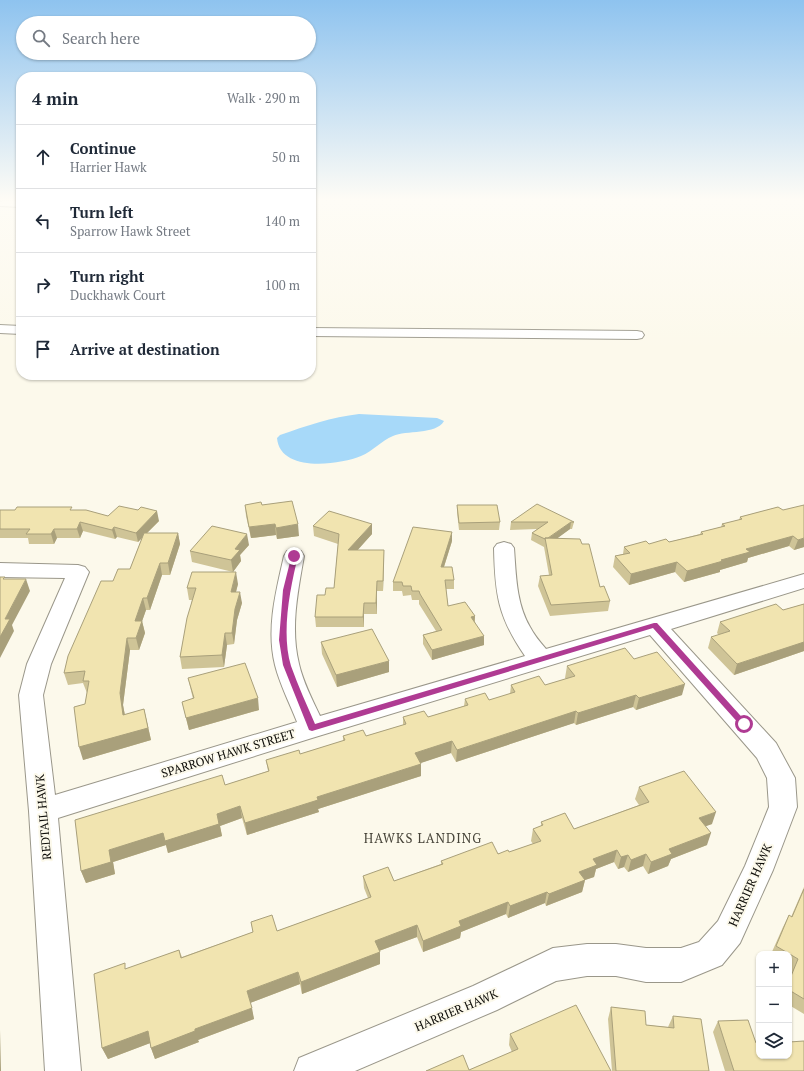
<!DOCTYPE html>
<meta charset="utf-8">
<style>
body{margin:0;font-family:"PT Serif",serif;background:#f6f6f7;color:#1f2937}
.controls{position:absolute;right:12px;bottom:12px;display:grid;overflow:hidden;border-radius:8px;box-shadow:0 1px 3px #0004}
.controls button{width:36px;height:36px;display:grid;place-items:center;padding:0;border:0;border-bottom:1px solid #e0e1e3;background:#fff;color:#1f2937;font:20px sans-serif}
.stop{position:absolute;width:12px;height:12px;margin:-9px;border:3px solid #af3b93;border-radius:50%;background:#fff}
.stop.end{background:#af3b93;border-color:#fff;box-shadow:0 1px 4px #0008}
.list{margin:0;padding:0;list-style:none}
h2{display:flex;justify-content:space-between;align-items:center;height:52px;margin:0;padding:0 16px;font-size:17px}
h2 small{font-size:13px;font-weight:400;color:#747a83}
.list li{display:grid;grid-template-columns:26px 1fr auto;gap:12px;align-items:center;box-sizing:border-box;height:64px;padding:0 16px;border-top:1px solid #e0e1e3}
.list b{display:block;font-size:15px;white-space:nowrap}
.list p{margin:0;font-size:13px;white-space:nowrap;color:#747a83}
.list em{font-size:13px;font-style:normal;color:#747a83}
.icon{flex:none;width:22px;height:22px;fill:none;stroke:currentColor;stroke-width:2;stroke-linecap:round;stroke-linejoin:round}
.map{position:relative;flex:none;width:804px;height:1071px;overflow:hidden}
.search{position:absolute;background:#fff;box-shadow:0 1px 3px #0004;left:16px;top:16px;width:300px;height:44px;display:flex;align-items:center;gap:10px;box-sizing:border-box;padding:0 14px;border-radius:22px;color:#747a83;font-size:15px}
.panel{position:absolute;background:#fff;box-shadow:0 1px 3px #0004;left:16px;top:72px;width:300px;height:308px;border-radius:16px}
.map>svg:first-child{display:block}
.water{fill:#a7d9f9}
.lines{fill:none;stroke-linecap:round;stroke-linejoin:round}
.minor-casing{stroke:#9a978a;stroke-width:2}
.minor{fill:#fff;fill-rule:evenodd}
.wall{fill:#cfc497}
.shaded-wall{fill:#a9a07b}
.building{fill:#f1e4b0;stroke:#a9a07b}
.route{fill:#af3b93}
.labels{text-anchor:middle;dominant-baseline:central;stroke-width:4;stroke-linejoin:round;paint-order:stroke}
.near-street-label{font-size:12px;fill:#0e0d09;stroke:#fcf9eb}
.near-neighbourhood-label{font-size:13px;letter-spacing:1px;fill:#474439;stroke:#fcf9eb}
</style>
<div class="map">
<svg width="804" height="1071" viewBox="0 0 804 1071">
<rect width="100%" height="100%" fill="#fcf9eb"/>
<path class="water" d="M359 414 437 418 444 421C436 435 406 430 393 436 381 441 373 451 361 456 339 465 280 473 277 438L280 435C306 426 332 417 359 414Z"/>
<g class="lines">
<defs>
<path id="minor" d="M3 201H21V207L0 206V202Z
M0 325 21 326V334L0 333Z
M311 328 637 331 642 332 644 335 642 338 637 339 311 336Z
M504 542 511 544 514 548C516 574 516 603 530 627 534 635 540 642 546 649L804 574V588L671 629 776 743 795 778 797 807 773 870 740 943 722 965 681 982H646L616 976H587L556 981 497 1010 355 1071H294L299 1058 473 986 553 948 587 944H616L646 948H681L699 942 718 921 745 866 769 807 767 778 757 758 650 635 312 738 58 818 81 1071H45L29 811 19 695 27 664 65 578 0 577V563L78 565 85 567 89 572 51 664 43 695 55 795 297 722C290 704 280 685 275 665 266 629 276 591 284 556L287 551 294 550 301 551 304 556C298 591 290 628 299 664 303 682 312 699 320 716L525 656C498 617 495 594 494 548L497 544Z"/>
</defs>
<use href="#minor" class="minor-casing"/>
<use href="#minor" class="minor"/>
</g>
<path class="wall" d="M245 505H262L299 536 277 539 276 535 251 538 246 516Z
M457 505 500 522 499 530H459L457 512Z
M778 507 804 547 794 550 789 546 748 558 747 562 720 570V572L684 582 675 572 629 585 613 567 615 556 623 554 624 547 649 544 669 542 700 534 701 532 721 527 722 524 739 520 740 517Z
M0 510H72L108 516 159 521 147 533H178L180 544 170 575H162L150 610H146L142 621 145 633 139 650H130L123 705 125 715 144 709 151 740 83 760 85 704 87 693 83 683 68 685 64 673 113 581 130 569 142 538 138 542 117 537 115 539 83 531 80 538H57L54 544H29L28 538H0Z
M511 522H574L572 529H570L557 538 582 544 600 587 610 601 608 611 550 616 538 586 540 576 549 575 544 547 531 540 532 533 537 529 510 530Z
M313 526 372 534 357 550H384L383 591H377V614H364V627H316L315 617 325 595 334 588 338 544 314 536Z
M452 541 444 567 454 580V589H446L448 606 475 616V622L484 645 432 660 423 644V635L436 631 419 604V600H412L411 595 403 596 402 591H393V582Z
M249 545 240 555 241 561 233 572 192 562 190 551Z
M238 584 236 592 242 603 237 620 234 644 227 645 224 667 182 669 180 657 192 600H189L187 588Z
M804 604V651L734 675 708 648 711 637 719 635 717 633 720 622 783 610Z
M321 642 389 672 337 687 322 654Z
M634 659 682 695 636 710 633 707 576 725 574 723 456 762 451 753 420 763 421 776 318 809 319 812 247 835 242 818 220 826 222 836 168 853 166 845 113 862 115 874 86 883 81 871 225 785 268 771 266 760 300 754 343 741V736H366L403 725V717H428L464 706 465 699 489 700 510 694 511 685H545L566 679 565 678 567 666Z
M188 678 259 710 189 730 182 702 193 699Z
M639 787 712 824 706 826 707 845 671 859 668 866 648 874 643 866 628 872 624 867 618 869 614 862 596 869 594 877 585 880 582 892 546 906 545 903 508 918 506 914 461 932 460 938 423 952 417 937 379 951 380 964 302 994 300 984 250 1003 254 1019 198 1040 199 1042 155 1059 151 1048 150 1043 108 1059 102 1048 127 969 179 950 182 957 253 932 251 922 277 931 368 898 364 888 363 876 394 881 441 864V861L509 852 533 844 531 841 533 829 541 826V822L574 829 639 805 635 799Z
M804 887V1014L789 1005V977L792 970 789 969V954H771L783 927 789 915 791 917Z
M611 1007 646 1025 668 1027 673 1016 709 1071H612L608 1019Z
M718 1021 756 1043 804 1071H725L713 1032Z
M510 1034 611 1071 469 1070 512 1052 509 1045Z"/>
<path class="shaded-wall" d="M157 511 159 521 138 542 136 533Z
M80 522 83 531 80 538 77 529Z
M571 522 570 529 547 546 546 540Z
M275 524 276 535 251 538 249 527Z
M298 524 299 536 277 539 276 528Z
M372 524V534L348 561V550Z
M114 527 117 537 115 539 112 530Z
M54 529 57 538 54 544 51 534Z
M452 532V541L441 576V567Z
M178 533 180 544 170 575 168 563Z
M247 534 249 545 240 555 241 561 233 572 231 560 235 549Z
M793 536 789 546 748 558 747 562 720 570V572L684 582 687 571 721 560 746 549Z
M804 538V547L794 550 798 540Z
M384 550V561L383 591V581Z
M677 562 675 572 629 585 631 574Z
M160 563 162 575 150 610 147 598Z
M236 572 238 584 233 603 231 592Z
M26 579 30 591 12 625 14 631 0 658V637L5 619Z
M377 581V614L376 603Z
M240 592 242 603 237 620 234 644 232 633 235 609Z
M143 598 146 610 138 633 135 621Z
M364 603V627L363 617Z
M475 616 474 625 471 617Z
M142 621 145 633 139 650 136 638Z
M225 633 227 645 224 667 222 655Z
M484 636V645L432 660V650Z
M127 638 130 650 123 705 127 727 123 715 120 693Z
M804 642V651L734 675 737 664Z
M389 661V672L337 687 336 675Z
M685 684 682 695 636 710 639 698Z
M636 695 633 707 576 725 578 713Z
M258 698 259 710 189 730 186 718Z
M144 709 151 740 83 760 79 747Z
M576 711 574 723 456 762 457 750Z
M452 741 451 753 415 765V753Z
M421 764V776L318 809 319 812 247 835 245 823 317 797Z
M240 806 242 818 220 826 222 836 168 853 166 845 113 862 115 874 86 883 81 871 109 850Z
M716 812 712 824 695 830 699 818Z
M711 833 707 845 671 859 668 866 648 874 651 862 669 849Z
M617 850 614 862 596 869 594 877 585 880 582 892 546 906 549 894 593 859Z
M646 854 643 866 628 872 631 860Z
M628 855 624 867 618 869 621 857Z
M547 892 545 903 508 918 510 906Z
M508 902 506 914 461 932 460 938 423 952V941L459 921Z
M417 925V937L376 952 375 941Z
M380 952V964L302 994 301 982Z
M298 972 300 984 250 1003 247 991Z
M252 1008 254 1019 198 1040 199 1042 155 1059 151 1048 195 1029Z
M0 1029V1030L1 1071H0Z
M148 1031 153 1042 108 1059 102 1048Z"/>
<path class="building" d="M292 501 298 524 276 528 275 524 249 527 245 505 261 502 262 505Z
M537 504 574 522H571L548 538H545V539L532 533 548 522H511Z
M457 505H497L500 522 459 523Z
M804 505V538L798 540 793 536 746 549 750 552 721 560 723 561 687 571 677 562 631 574 615 556 630 553 624 547 646 541 649 544 666 539 669 542 703 534 701 532 725 526 722 524 742 519 740 517 778 507 783 510Z
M119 506 138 510 141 507 157 511 136 533 114 527 112 530 80 522 77 529H54L51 534H26L30 529H0V510H15L17 507H72L70 510H86L108 516Z
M329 511 372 524 348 550H384L383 581H377L376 603H364L363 617H315L317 595H325L326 588H334L339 534 313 526Z
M212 526 247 534 235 549 240 550 231 560 190 551Z
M413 527 452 532 441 567H452L454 580H445L448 606 465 602 475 616 471 617 484 636 432 650 423 635 442 630 420 594 419 591H412L411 586H403L402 582H393Z
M144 533H178L168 563H160L147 598H143L135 621H142L136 638H127L120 693 123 715 144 709 148 728 79 747 74 707 85 704 89 681H83L85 671 64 673 68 656 101 581H113L118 569H130Z
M545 538 580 539 582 544H589L600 587 604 586 610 601 551 605 540 576 552 575Z
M192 572H236L231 592H240L235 609 232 633H225L222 655 180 657 187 618 196 588H187Z
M0 577H5L3 579H26L5 619H10L0 637Z
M776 604 783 610 804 604V642L737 664 711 637 730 631 720 622Z
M372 629 389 661 336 675 321 642Z
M625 648 634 659 657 652 685 684 639 698 636 695 578 713 576 711 457 750 452 741 415 753 421 764 317 797 318 800 245 823 240 806 217 814 219 824 165 841 163 833 109 850 111 862 81 871 75 820 222 775 225 785 269 771 266 760 299 750 300 754 345 740 343 736 363 730 366 736 406 724 403 717 424 711 428 717 468 705 465 699 485 693 489 700 515 692 511 685 539 676 545 685 575 676 567 666Z
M245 663 258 698 186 718 182 702 194 698 188 678Z
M684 771 716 812 699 818 711 833 669 849 672 854 651 862 646 854 631 860 628 855 621 857 617 850 593 859 597 865 579 872 585 880 549 894 547 892 510 906 508 902 459 921 461 926 423 941 417 925 375 941 380 952 301 982 298 972 247 991 252 1008 195 1029V1031L151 1048 148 1031 102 1048 94 974 125 963V969L179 950 181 958 253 932 251 922 272 915 277 931 371 897 363 876 388 867 394 881 443 864 441 861 492 842 498 854 508 850 509 852 541 841 533 829 543 825 541 822 565 813 574 829 649 802 639 787Z
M804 889V999L789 990V981L798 959 776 946 789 915 792 917Z
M576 1005 611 1071H426L463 1055 469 1070 518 1049 510 1034Z
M611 1007 645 1011 646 1025 674 1028 673 1016 701 1019 709 1071H616Z
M748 1020 756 1043H759V1056H789V1042L804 1041V1071H734L718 1021Z"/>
<linearGradient id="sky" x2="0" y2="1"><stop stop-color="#8ec3ef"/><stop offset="0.57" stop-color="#fefcf6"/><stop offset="1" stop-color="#fefcf6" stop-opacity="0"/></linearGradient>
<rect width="804" height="350" fill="url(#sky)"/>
<path class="route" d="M292 554 298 556C290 589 281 633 291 666 298 686 307 705 315 724L654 623H657L748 724 747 726H741L653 628 312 731 309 730 283 665 279 640 283 590Z"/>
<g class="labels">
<g class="near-street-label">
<text transform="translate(228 753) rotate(-17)">SPARROW HAWK STREET</text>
<text transform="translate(43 817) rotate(-95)">REDTAIL HAWK</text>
<text transform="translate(750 885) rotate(-66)">HARRIER HAWK</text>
<text transform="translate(456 1010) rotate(-23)">HARRIER HAWK</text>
</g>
<g class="near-neighbourhood-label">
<text x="423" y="838">HAWKS LANDING</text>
</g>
</g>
</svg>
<div class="controls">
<button>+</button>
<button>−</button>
<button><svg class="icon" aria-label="layers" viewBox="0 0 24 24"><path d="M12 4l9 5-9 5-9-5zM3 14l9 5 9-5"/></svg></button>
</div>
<div class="stop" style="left:744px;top:724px"></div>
<div class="stop end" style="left:294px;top:556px"></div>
<div class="search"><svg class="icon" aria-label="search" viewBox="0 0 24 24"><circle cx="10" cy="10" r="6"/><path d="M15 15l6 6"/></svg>Search here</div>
<section class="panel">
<h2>4 min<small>Walk · 290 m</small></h2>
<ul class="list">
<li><svg class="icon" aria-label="ahead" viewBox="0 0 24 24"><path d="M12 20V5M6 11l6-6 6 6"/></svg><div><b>Continue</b><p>Harrier Hawk</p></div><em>50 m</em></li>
<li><svg class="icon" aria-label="left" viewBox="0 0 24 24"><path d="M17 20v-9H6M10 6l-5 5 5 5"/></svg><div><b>Turn left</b><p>Sparrow Hawk Street</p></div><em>140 m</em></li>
<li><svg class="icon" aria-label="right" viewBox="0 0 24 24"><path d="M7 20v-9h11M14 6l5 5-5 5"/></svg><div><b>Turn right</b><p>Duckhawk Court</p></div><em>100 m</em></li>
<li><svg class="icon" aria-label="arrive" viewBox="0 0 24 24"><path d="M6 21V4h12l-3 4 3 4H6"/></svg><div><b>Arrive at destination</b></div></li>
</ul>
</section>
</div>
